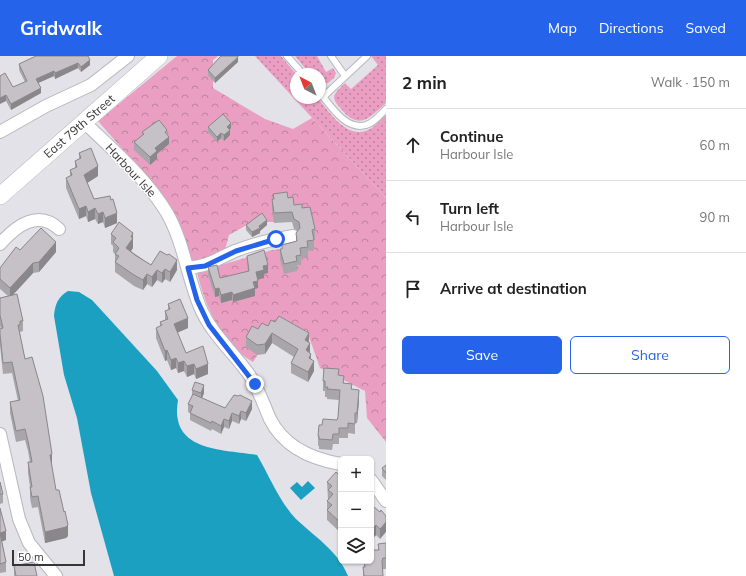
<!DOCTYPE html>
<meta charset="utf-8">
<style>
body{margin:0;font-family:Mulish,sans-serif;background:#f6f6f6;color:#222}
.controls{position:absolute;right:12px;bottom:12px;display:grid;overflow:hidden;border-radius:6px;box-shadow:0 1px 3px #0004}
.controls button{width:36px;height:36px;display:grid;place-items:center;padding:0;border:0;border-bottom:1px solid #e0e0e0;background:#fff;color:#222;font:20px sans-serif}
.compass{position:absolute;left:290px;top:12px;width:36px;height:36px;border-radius:50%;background:#fff;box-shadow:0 1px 3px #0004;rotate:318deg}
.scale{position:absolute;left:12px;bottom:10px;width:73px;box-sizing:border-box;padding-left:4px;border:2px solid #363638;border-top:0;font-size:11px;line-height:14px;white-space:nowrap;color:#363638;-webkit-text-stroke:3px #fff;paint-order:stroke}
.stop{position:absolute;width:12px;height:12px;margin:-9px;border:3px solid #2563eb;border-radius:50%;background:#fff}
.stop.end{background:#2563eb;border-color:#fff;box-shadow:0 1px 4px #0008}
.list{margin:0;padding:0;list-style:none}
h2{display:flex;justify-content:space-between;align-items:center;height:52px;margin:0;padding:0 16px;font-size:17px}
h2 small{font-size:13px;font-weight:400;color:#767676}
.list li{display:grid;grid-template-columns:26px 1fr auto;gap:12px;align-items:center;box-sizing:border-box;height:72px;padding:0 16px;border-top:1px solid #e0e0e0}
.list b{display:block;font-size:15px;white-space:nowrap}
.list p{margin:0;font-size:13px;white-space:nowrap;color:#767676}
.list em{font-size:13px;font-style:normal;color:#767676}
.actions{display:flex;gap:8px;padding:12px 16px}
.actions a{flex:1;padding:9px 0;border:1px solid #2563eb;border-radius:6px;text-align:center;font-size:14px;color:#2563eb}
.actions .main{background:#2563eb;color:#fff}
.icon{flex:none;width:22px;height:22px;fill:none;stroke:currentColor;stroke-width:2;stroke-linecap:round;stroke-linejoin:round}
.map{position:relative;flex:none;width:386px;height:520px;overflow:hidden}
header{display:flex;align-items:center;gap:24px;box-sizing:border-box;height:56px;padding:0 20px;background:#2563eb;color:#fff}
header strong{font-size:19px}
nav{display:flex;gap:22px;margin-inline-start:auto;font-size:14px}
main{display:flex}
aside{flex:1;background:#fff}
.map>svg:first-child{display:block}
.grass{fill:url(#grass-dots)}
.forest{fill:url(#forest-crowns)}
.water{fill:#1ba0c2}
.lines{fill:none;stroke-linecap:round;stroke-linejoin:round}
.lane-casing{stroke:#b7b7bd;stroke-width:8}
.street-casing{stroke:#b7b7bd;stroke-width:14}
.secondary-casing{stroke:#b7b7bd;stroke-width:18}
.lane{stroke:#fff;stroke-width:6}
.street{stroke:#fff;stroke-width:12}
.secondary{stroke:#fff;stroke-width:17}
.wall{fill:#a9a6ab}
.shaded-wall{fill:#8a878b}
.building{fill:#c5c1c7;stroke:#8a878b}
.route{stroke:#2563eb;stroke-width:5}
.labels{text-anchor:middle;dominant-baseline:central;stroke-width:3;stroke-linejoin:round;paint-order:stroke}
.street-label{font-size:12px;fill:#363638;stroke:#fff}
</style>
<header>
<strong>Gridwalk</strong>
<nav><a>Map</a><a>Directions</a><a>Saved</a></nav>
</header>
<main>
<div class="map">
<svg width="386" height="520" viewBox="0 0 386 520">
<defs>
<pattern id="grass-dots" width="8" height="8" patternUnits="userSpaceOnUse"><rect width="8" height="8" fill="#ea9fc2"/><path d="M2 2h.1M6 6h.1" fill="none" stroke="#be829f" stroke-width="1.8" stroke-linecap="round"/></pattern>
<pattern id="forest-crowns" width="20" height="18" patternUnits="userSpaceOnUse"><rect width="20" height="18" fill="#ea9fc2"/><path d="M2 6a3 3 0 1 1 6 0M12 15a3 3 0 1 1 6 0" fill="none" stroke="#be829f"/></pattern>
</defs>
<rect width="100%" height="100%" fill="#e2e2e8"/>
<path class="grass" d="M255 0H281L296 18V42H318C330 57 349 87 372 72 377 68 381 63 386 59V142Z
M295 0H317L326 16 333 12 336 17 334 22 328 27H320V18H310Z
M371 0H386V47C370 61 360 75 342 54 338 49 334 46 334 40L337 35 345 27 351 33 378 9Z"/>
<path class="forest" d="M177 0H218L213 4V32L265 63 293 73 312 62 386 142V386L367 362 365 335 320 312 307 275 280 263 253 306C222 288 205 251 197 216L272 194 304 191V166H252L229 179 225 194 205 203 189 205 182 177 160 136 98 65Z"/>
<path class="water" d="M68 235 79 236 92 244 157 315 178 344C169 396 222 393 257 399 270 421 279 445 296 463 315 481 338 495 348 520H114L91 437 77 362 64 319 54 260C55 248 58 241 68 235Z
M308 425 315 432 301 444 290 432 297 426 302 431Z"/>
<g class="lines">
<defs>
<path id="lane" d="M287 0 303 18
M331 0 345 20
M320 37C331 50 346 75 366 69 374 67 381 58 386 53
M323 41 367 0"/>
<path id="street" d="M84 66C113 94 146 122 167 157 184 187 187 220 200 251 211 277 231 294 248 317 258 331 263 347 270 363 284 391 311 403 341 408
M0 76 46 50 91 29 128 0
M0 188C16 170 38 153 59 173
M188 212C211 209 215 204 235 195 253 188 274 183 293 180
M0 378 19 463 29 487 56 520
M371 424 386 445"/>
<path id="secondary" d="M0 140 159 0"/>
</defs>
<use href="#lane" class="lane-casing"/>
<use href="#street" class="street-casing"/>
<use href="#secondary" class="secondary-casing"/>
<use href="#lane" class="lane"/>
<use href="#street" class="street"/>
<use href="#secondary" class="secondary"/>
</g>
<path class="wall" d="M88 0 90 9 81 16 78 12 55 23 54 20 38 27 41 37 11 54 6 45 0 20 13 31 25 26 19 14V8Z
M238 6 215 27 208 19V14Z
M208 71 231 72 230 74V79L224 85 221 82 217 86 208 76Z
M142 76 167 79 169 88 157 98V103L150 109 134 94V86L142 79Z
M79 97 98 120 87 127 94 143 117 167 105 172 103 166 98 168 95 163 88 166 86 160 79 163 66 132V122L70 120V114L75 112V105L79 103Z
M273 138 288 142 294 149 302 152 315 173V183L314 184V194L308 195V201L301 202V209H297V215L284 218 280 203V193H282V189L296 185V177L298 175 294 173 292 166 274 167 272 153V143H273Z
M246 169H267L260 175V177L252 181 246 174Z
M111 178 133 188V192L131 195 151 209 177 214 170 226 165 223 162 227 157 224 152 231 147 228 143 234 134 230 115 216V198L113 196V190L111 188Z
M20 194 56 196 39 216 33 217 13 239 23 265V275L20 276V278L25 303 52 409H51L56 434 68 480 66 482 45 487 38 451 32 452 30 442V431L28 417V406H30L28 395 25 384 16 386 10 357V346L18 345 12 317 3 318 0 289V273H1L0 270V242L8 240 0 233V212Z
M247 200 268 217 264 218V222L258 224V232L255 233V240L233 246 232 244 221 247 219 240 215 241 208 219V211L220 222 248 216 247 208Z
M168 248 188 272 177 277 186 297 208 318 196 323 194 318 187 321 184 315 178 317 176 312 171 314 167 304 165 305 156 282V272L160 270V266L165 264V255L168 254Z
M268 270 309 286 310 297 314 315 308 326 291 317V307L294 301 272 287 265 298 257 299 246 291V281Z
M339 319 344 327 352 333 359 344 357 367H355V378L348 377V382H339V388H333L332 394 319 393V390H318V380L322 369 337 364 338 361 339 344 327 343V341H325V335H323V325Z
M192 334 204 337 202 342 225 352 252 353 246 365 241 363 239 368 232 365 229 373 224 371 221 378 212 373 211 375 190 364V357L188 356V348L192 340Z
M386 409V424L382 420V412Z
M341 421V477L327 464V445L328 444 327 426Z
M0 426 3 438V447L0 448Z
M0 452 6 484 2 485 6 506V516L0 517Z
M371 454 380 456 381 454 380 483 376 479 372 483 371 482Z
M386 487V513H383V520H363V511H364V505H371L378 494V488Z
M14 510 37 520H14Z"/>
<path class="shaded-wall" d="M238 1V6L215 27V22Z
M90 4V9L81 16V11Z
M78 7V12L55 23V17Z
M54 15V20L36 28V23Z
M41 32V37L11 54V48Z
M6 39V45L0 48V42Z
M231 67V72L227 76V71Z
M230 74V79L224 85V79Z
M221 77V82L217 86V81Z
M169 81V88L157 98V103L150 109V101L155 92Z
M98 110V120L84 129V119Z
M86 150V160L79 163V153Z
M95 152V163L88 166V156Z
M103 156V166L98 168V158Z
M117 157V167L105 172V162Z
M267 164V169L260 175V177L252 181V176Z
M133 177V192L126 202V192Z
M56 186V196L39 216V206Z
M177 204V214L170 226V216Z
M33 207V217L10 242V232Z
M268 209V217L264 218V222L256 224V216L263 210Z
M165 213V223L162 227V217Z
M157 214V224L152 231V221Z
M147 218V228L143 234V224Z
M258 225V232L255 233V240L233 246V239L253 226Z
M219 232V240L215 241V233Z
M232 236V244L221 247V239Z
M188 262V272L174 278V268Z
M272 277V287L265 298V288Z
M309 277V287L305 284Z
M310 287V297L306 294Z
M167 294V304L165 305V295Z
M311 298V308L309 302Z
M176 302V312L171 314V304Z
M184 305V315L178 317V307Z
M314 305V315L308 326V316Z
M194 308V318L187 321V310Z
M208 308V318L196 323V313Z
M204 329V337L201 345V337Z
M359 334V344L357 367V357Z
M252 345V353L246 365V357Z
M241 355V363L239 368V360Z
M232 357V365L229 373V365Z
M224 363V371L221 378V370Z
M52 398V409L50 410V399Z
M386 466V476L380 483V473Z
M68 469V480L66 482 45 487V476Z
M376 469V479L372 483V473Z
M6 475V484L0 486V477Z"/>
<path class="building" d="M36 0H88L90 4 81 11 78 7 55 17 54 15 36 23 41 32 11 48 6 39 0 42V20L5 17 13 31 27 25 19 8Z
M221 0H238V1L215 22 208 14Z
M223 58 231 67 227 71 230 74 224 79 221 77 217 81 208 71Z
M159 64 167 74 165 76 169 81 155 92 157 95 150 101 134 86 144 78 142 76Z
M91 92 98 110 84 119 94 143 110 140 111 144 113 143 117 157 105 162 103 156 98 158 95 152 88 156 86 150 79 153 66 122 72 119 70 114 77 111 75 105 81 102 79 97Z
M287 136 288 142 293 141 294 149 302 148V152L310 151 315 173 312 174 314 184 307 185 308 191 300 192 301 199 296 200 297 205 284 208 280 193H282V189L297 185 296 177 300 172 299 166 294 163 292 156 274 157 272 143H274L273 138Z
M262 157 267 164 259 170 260 172 252 176 246 169Z
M119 166 133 177 131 181 133 182 126 192 135 199 151 209 160 195 167 199 169 198 177 204 170 216 165 213 162 217 157 214 152 221 147 218 143 224 134 219 115 206 119 200 115 198 119 192 113 186 116 182 111 178Z
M41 172 56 186 39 206 33 207 10 232 0 223V212L16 191 20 194Z
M264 194 268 209 263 210 264 214 256 216 258 225 253 226 255 232 233 239 232 236 221 239 219 232 215 233 208 211 217 209 220 222 249 215 247 200Z
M17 238 23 265H20V269H18L25 303 32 301 43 340 52 398 50 399 56 434H59L64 456 65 455 68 469 66 471 45 476 38 440 32 441 30 431H32L28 406H32L28 385 25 373 16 375 10 346 20 344 12 306 3 307 0 278V273L3 272 0 259V242Z
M180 243 188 262 174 268 186 297 203 290 208 308 196 313 194 308 187 310 184 305 178 307 176 302 171 304 167 294 165 295 156 272 162 269 160 266 168 263 165 255 170 253 168 248Z
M279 260 309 277 305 284 310 287 306 294 311 298 309 302 314 305 308 316 291 307 298 293 272 277 265 288 257 289 246 281 252 270 258 273 262 267 268 270 271 264 275 266Z
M324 312 339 313 338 319 344 320 343 327 352 328 351 333 359 334 357 357H355V368L348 367V372H339V378H333L332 384 319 383V380H318L319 369H322L323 363 337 364 338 361 340 334 327 333 328 331H325V325H323Z
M195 326 204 329 201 337 192 334Z
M193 338 225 352 234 339 238 340 240 339 252 345 246 357 241 355 239 360 232 357 229 365 224 363 221 370 212 365 211 367 190 357 193 350 188 348Z
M386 409V417L382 412Z
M336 416 341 421V467L327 454 332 449 327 445 333 438 328 434 332 430 327 426Z
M0 426 3 438H0Z
M374 451 380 456 381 454 386 460V466L380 473 376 469 372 473 371 472V454Z
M0 452 6 475 0 477 6 506 0 508Z
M386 487V502H383L382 505 383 520H364L363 511H365L364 505H371V494H379L378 488Z
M34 506 37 520H16L14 510Z"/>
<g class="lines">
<path class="route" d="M255 328 209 269 197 244 188 212 205 210 236 195 276 183"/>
</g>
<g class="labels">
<g class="street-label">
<text transform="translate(79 70) rotate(-41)">East 79th Street</text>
<text transform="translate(131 114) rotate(47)">Harbour Isle</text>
</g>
</g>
</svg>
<div class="controls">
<button>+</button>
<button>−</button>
<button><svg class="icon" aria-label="layers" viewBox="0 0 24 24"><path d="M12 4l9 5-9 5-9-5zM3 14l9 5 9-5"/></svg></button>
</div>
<svg class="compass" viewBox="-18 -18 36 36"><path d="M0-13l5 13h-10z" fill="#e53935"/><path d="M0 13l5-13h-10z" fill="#767676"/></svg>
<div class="scale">50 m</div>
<div class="stop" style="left:276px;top:183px"></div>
<div class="stop end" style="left:255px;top:328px"></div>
</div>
<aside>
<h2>2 min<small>Walk · 150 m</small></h2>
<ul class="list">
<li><svg class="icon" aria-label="ahead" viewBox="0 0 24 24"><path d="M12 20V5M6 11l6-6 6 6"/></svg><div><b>Continue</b><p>Harbour Isle</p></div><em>60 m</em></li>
<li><svg class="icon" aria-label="left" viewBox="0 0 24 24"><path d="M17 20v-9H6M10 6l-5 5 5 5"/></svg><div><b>Turn left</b><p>Harbour Isle</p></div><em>90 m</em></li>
<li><svg class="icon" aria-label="arrive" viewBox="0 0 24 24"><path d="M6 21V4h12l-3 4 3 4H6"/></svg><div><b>Arrive at destination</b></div></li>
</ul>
<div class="actions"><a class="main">Save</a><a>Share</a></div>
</aside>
</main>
